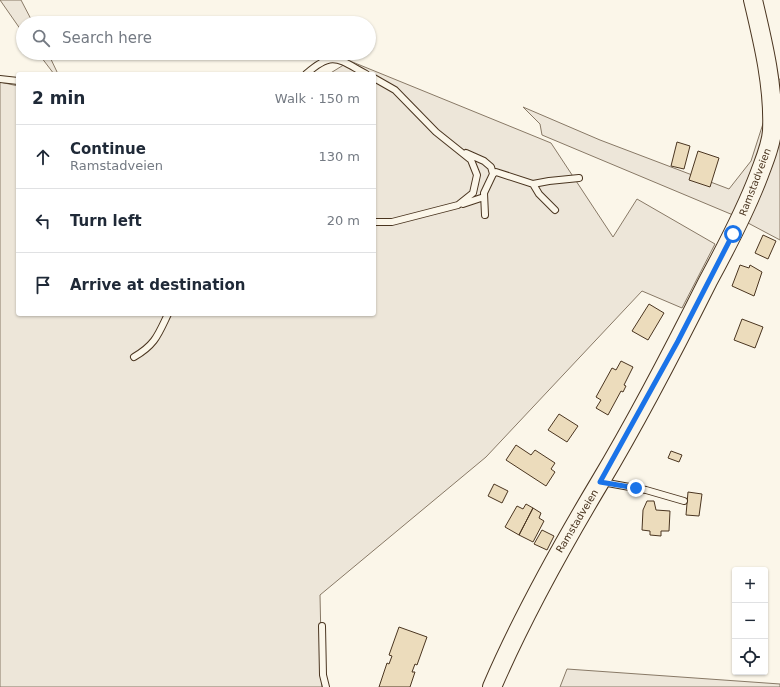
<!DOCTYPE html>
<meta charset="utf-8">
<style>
body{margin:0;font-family:"DejaVu Sans",sans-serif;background:#f2f2f3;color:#1f2937}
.controls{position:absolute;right:12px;bottom:12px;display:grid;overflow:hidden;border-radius:4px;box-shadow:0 1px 3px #0004}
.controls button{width:36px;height:36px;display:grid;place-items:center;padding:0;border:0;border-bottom:1px solid #e0e1e3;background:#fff;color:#1f2937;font:20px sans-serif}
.stop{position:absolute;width:12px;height:12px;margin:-9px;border:3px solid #1a73e8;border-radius:50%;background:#fff}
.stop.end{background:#1a73e8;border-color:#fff;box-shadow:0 1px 4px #0008}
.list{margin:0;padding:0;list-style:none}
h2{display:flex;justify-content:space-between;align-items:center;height:52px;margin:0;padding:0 16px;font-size:17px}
h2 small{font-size:13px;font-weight:400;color:#747a83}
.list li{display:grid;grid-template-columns:26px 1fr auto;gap:12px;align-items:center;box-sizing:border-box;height:64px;padding:0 16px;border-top:1px solid #e0e1e3}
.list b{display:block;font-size:15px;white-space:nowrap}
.list p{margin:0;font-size:13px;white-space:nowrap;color:#747a83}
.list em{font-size:13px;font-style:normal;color:#747a83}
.icon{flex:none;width:22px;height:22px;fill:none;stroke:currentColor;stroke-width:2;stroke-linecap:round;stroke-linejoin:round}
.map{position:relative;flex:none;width:780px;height:687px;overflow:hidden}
.search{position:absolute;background:#fff;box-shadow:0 1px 3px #0004;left:16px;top:16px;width:360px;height:44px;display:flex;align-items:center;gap:10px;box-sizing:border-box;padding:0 14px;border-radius:22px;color:#747a83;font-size:15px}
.panel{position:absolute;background:#fff;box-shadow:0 1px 3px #0004;left:16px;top:72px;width:360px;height:244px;border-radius:4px}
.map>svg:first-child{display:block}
.green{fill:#ede6d9;stroke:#887966}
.building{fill:#ecdcbc;stroke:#4a3520}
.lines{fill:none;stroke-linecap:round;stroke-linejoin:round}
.lane-casing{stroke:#4a3520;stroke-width:8}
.secondary-casing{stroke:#4a3520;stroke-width:20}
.lane{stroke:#fbf6e9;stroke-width:6}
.secondary{stroke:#fbf6e9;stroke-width:18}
.route{stroke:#1a73e8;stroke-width:5}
.labels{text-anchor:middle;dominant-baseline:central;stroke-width:3;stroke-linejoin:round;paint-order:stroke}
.street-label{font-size:10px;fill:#4a3520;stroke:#fbf6e9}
</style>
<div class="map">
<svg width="780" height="687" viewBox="0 0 780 687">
<rect width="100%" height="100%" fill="#fbf6e9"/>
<path class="green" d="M0 0H21L33 23H23V33Z
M38 53H48L58 74H54Z
M350 61 551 143 613 237 637 199 715 244 682 308 642 291 486 457 320 595 322 687H0V82L18 86V314H374V74H329Z
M780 79V240L733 215 542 135 540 124 523 107 600 140 729 189 751 161 777 80Z
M567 669 780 684V687H560Z"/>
<path class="building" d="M677 142 690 146 684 169 671 166Z
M698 151 719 158 710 187 689 180Z
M763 235 776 241 768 259 755 253Z
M740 265 749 268 750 265 762 272 754 296 732 286Z
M649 304 664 313 648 340 632 331Z
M742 319 763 327 755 348 734 340Z
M621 361 633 367 624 385 626 386 623 392 621 391 608 415 596 408 601 400 596 397 612 368 616 370Z
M559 414 578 426 567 442 548 430Z
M516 445 531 455 535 450 555 463 551 469 555 472 546 486 506 460Z
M671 451 682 455 679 462 668 458Z
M494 484 508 491 502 503 488 496Z
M688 492 702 494 699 516 686 515Z
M647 501H654L656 510 670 511 669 531H661V536L650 535V531L642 530 643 510Z
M526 504 533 508 519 535 505 527 517 506 523 509Z
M533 508 541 513 539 518 544 521 533 542 519 535Z
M542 530 554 536 547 550 534 544Z
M399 627 427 637 417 665 415 664 412 672H415L410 687H379L387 663 389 664 392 656 389 655Z"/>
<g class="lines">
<defs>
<path id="lane" d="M306 74C333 50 338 59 366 74
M374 78 395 90 436 132 471 160 477 175 473 193 458 205 392 222H374
M0 79 18 81
M466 153 484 161 491 167 493 174 484 193 485 215
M493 174 496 172 533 184 539 194 555 210
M533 184 549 181 579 178
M463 204 484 197
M134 357C155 345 158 335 168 314
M602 482 646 490 684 501
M322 626 323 675 326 687"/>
<path id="secondary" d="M492 687C523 615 560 549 600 482 639 417 674 349 708 281 727 246 745 212 759 175 764 161 771 146 772 131 774 87 763 42 753 0"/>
</defs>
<use href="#lane" class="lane-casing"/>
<use href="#secondary" class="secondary-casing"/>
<use href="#lane" class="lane"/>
<use href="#secondary" class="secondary"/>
</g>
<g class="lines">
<path class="route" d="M636 488 600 482 678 341 733 234"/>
</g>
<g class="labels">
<g class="street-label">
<text transform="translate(755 182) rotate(-69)">Ramstadveien</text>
<text transform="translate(577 521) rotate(-59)">Ramstadveien</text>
</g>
</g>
</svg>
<div class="controls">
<button>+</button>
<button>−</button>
<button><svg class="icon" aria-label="locate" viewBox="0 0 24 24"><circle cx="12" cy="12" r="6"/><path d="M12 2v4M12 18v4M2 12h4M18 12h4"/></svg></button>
</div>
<div class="stop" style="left:733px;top:234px"></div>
<div class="stop end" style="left:636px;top:488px"></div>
<div class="search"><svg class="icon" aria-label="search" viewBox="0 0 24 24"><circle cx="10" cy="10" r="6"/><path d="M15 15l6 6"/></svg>Search here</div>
<section class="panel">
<h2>2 min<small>Walk · 150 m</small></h2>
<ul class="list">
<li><svg class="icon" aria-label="ahead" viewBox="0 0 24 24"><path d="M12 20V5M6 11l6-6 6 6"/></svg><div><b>Continue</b><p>Ramstadveien</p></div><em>130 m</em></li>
<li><svg class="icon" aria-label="left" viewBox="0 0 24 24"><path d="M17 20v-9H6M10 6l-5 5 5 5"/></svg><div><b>Turn left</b></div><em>20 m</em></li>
<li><svg class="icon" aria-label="arrive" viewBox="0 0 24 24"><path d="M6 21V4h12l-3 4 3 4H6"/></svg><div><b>Arrive at destination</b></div></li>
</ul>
</section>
</div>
